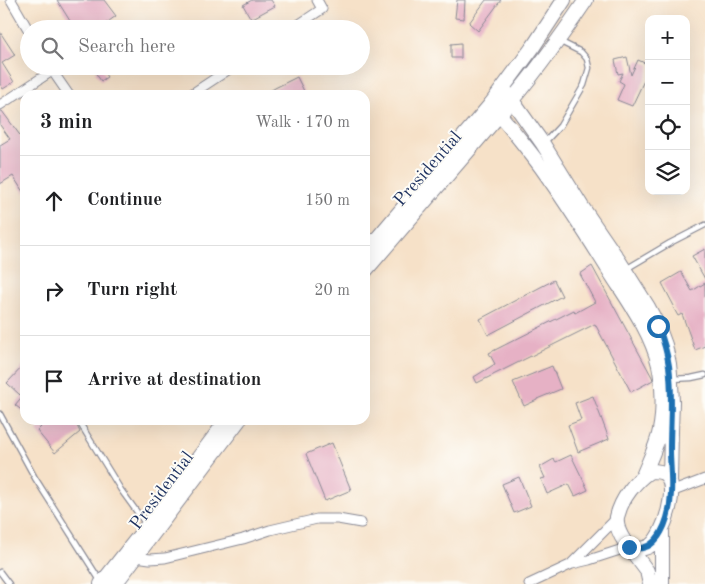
<!DOCTYPE html>
<meta charset="utf-8">
<style>
body{margin:0;font-family:"Old Standard TT",serif;background:#f6f6f6;color:#202124}
.controls{position:absolute;right:15px;top:15px;display:grid;overflow:hidden;border-radius:10px;box-shadow:0 5px 20px #0002}
.controls button{width:45px;height:45px;display:grid;place-items:center;padding:0;border:0;border-bottom:1px solid #e0e0e0;background:#fff;color:#202124;font:25px sans-serif}
.stop{position:absolute;width:15px;height:15px;margin:-11px;border:4px solid #1f6fb2;border-radius:50%;background:#fff}
.stop.end{background:#1f6fb2;border-color:#fff;box-shadow:0 1px 5px #0008}
.list{margin:0;padding:0;list-style:none}
h2{display:flex;justify-content:space-between;align-items:center;height:65px;margin:0;padding:0 20px;font-size:21px}
h2 small{font-size:16px;font-weight:400;color:#757577}
.list li{display:grid;grid-template-columns:32px 1fr auto;gap:15px;align-items:center;box-sizing:border-box;height:90px;padding:0 20px;border-top:1px solid #e0e0e0}
.list b{display:block;font-size:19px;white-space:nowrap}
.list em{font-size:16px;font-style:normal;color:#757577}
.icon{flex:none;width:28px;height:28px;fill:none;stroke:currentColor;stroke-width:2;stroke-linecap:round;stroke-linejoin:round}
.map{position:relative;flex:none;width:705px;height:584px;overflow:hidden}
.search{position:absolute;background:#fff;box-shadow:0 5px 20px #0002;left:20px;top:20px;width:350px;height:55px;display:flex;align-items:center;gap:12px;box-sizing:border-box;padding:0 18px;border-radius:28px;color:#757577;font-size:19px}
.panel{position:absolute;background:#fff;box-shadow:0 5px 20px #0002;left:20px;top:90px;width:350px;height:335px;border-radius:15px}
.map>svg:first-child{display:block}
.building{fill:#e6b1c5}
.lines{fill:none;stroke-linecap:round;stroke-linejoin:round}
.service-casing{stroke:#888893;stroke-width:7}
.minor-casing{stroke:#888893;stroke-width:11}
.primary-casing{stroke:#888893;stroke-width:16}
.trunk-casing{stroke:#888893;stroke-width:16}
.service{stroke:#fff;stroke-width:4.5}
.minor{stroke:#fff;stroke-width:9}
.primary{stroke:#fff;stroke-width:14}
.trunk{stroke:#fff;stroke-width:14}
.route{stroke:#1f6fb2;stroke-width:6}
.labels{text-anchor:middle;dominant-baseline:central;stroke-width:4;stroke-linejoin:round;paint-order:stroke}
.street-label{font-size:18px;fill:#1b2f5e;stroke:#fdfcf7}
</style>
<div class="map">
<svg width="705" height="584" viewBox="0 0 705 584">
<rect width="100%" height="100%" fill="#fdfcf7"/>
<filter id="ink" filterUnits="userSpaceOnUse"><feTurbulence type="fractalNoise" baseFrequency=".02" numOctaves="2"/><feDisplacementMap in="SourceGraphic" scale="10" xChannelSelector="R" yChannelSelector="G"/><feConvolveMatrix kernelMatrix="1 2 1 2 8 2 1 2 1" color-interpolation-filters="sRGB"/></filter>
<filter id="wash" filterUnits="userSpaceOnUse"><feTurbulence type="fractalNoise" baseFrequency=".0096" numOctaves="4" result="noise"/><feDisplacementMap in="SourceGraphic" scale="20" xChannelSelector="R" yChannelSelector="G"/><feGaussianBlur stdDeviation="1.12" result="paint"/><feColorMatrix in="noise" values="0 0 0 0 0 0 0 0 0 0 0 0 0 0 0 0 0 1.4 0 .05"/><feComposite in="paint" operator="in"/></filter>
<g filter="url(#wash)">
<rect width="100%" height="100%" fill="#f6e1c8"/>
<g id="blocks">
<path class="building" d="M57 0H104L116 16 98 29H75Z
M252 0H271L275 6 251 19 243 5Z
M457 0H465L464 19 455 18Z
M486 0H501L478 31 469 23Z
M0 32 15 55 2 63 14 82 3 89 0 84Z
M461 43V58H451V44Z
M627 57 631 75 638 60 649 65V70L632 106 617 100 624 84 619 81 623 73 618 74 615 60Z
M101 68 107 77 101 81 95 72Z
M297 77 306 95H263L275 88Z
M0 111H2L25 142V195L13 176 0 184V145L10 139 0 125Z
M705 249V279L692 256Z
M592 266 652 377 653 380 631 392 595 324 477 383 474 377 495 364 489 353 574 310 575 313 595 302 580 274Z
M681 272 692 291 705 283V346L695 350 682 314 678 316 673 307 674 306 662 283Z
M554 280 562 296 488 335 480 319Z
M25 364V389L20 395 7 383Z
M552 366 561 389 537 399V400L524 406 513 382Z
M25 393V413L15 405Z
M593 396 609 439 578 452 568 425 581 420 575 403Z
M33 420H74L80 432 55 453 37 431 41 427Z
M332 443 351 490 325 501 306 454Z
M571 455 588 490 575 496 569 484 547 494 541 479 545 478 540 467 554 459 556 462Z
M519 477 531 506 514 513 502 484Z"/>
</g>
</g>
<g filter="url(#ink)">
<use href="#blocks" fill-opacity="0" stroke="#888893" stroke-width="1"/>
<g class="lines">
<defs>
<path id="service" d="M544 143 560 126 584 85 589 68 587 59 581 52 559 41
M626 269 670 243 705 225
M24 333 25 335
M672 379 691 378 705 375
M0 414 35 478 101 582
M78 420 121 490 145 523
M0 572 9 584"/>
<path id="minor" d="M11 0 29 31
M292 29 322 9 317 0
M49 66 69 95
M190 95 234 66
M0 105 52 71
M671 492 705 479
M136 557 150 559 165 558 243 539 270 530 317 519H338L361 523
M572 563 617 518
M529 584 572 564 589 560 629 547"/>
<path id="primary" d="M506 92 543 144 582 207 619 261 648 307 658 326 665 345 669 364 671 383 672 402 671 431 670 482
M365 253 491 104C508 125 525 145 541 167 566 202 589 238 612 275 630 303 651 332 659 365 663 384 664 411 660 430 657 446 649 461 643 476
M365 271 499 115
M650 471C655 471 661 471 665 474 680 486 664 535 651 545 649 547 644 548 641 549 633 551 629 547 625 542 620 535 616 525 617 517 621 499 636 480 650 471Z
M629 547 647 571 650 584
M101 584 147 526 227 420
M115 584 239 420
M662 584V531"/>
<path id="trunk" d="M491 104 533 47 564 0
M499 115C531 79 559 40 586 0"/>
</defs>
<use href="#service" class="service-casing"/>
<use href="#minor" class="minor-casing"/>
<use href="#primary" class="primary-casing"/>
<use href="#trunk" class="trunk-casing"/>
<use href="#service" class="service"/>
<use href="#minor" class="minor"/>
<use href="#primary" class="primary"/>
<use href="#trunk" class="trunk"/>
</g>
</g>
<g class="lines" filter="url(#ink)">
<path class="route" d="M629 547C660 556 670 516 671 493 672 479 670 464 670 450 670 422 673 394 669 366 667 352 663 339 658 326"/>
</g>
<g class="labels">
<g class="street-label">
<text transform="translate(428 169) rotate(-49)">Presidential</text>
<text transform="translate(162 491) rotate(-53)">Presidential</text>
</g>
</g>
</svg>
<div class="controls">
<button>+</button>
<button>−</button>
<button><svg class="icon" aria-label="locate" viewBox="0 0 24 24"><circle cx="12" cy="12" r="6"/><path d="M12 2v4M12 18v4M2 12h4M18 12h4"/></svg></button>
<button><svg class="icon" aria-label="layers" viewBox="0 0 24 24"><path d="M12 4l9 5-9 5-9-5zM3 14l9 5 9-5"/></svg></button>
</div>
<div class="stop" style="left:658px;top:326px"></div>
<div class="stop end" style="left:629px;top:547px"></div>
<div class="search"><svg class="icon" aria-label="search" viewBox="0 0 24 24"><circle cx="10" cy="10" r="6"/><path d="M15 15l6 6"/></svg>Search here</div>
<section class="panel">
<h2>3 min<small>Walk · 170 m</small></h2>
<ul class="list">
<li><svg class="icon" aria-label="ahead" viewBox="0 0 24 24"><path d="M12 20V5M6 11l6-6 6 6"/></svg><div><b>Continue</b></div><em>150 m</em></li>
<li><svg class="icon" aria-label="right" viewBox="0 0 24 24"><path d="M7 20v-9h11M14 6l5 5-5 5"/></svg><div><b>Turn right</b></div><em>20 m</em></li>
<li><svg class="icon" aria-label="arrive" viewBox="0 0 24 24"><path d="M6 21V4h12l-3 4 3 4H6"/></svg><div><b>Arrive at destination</b></div></li>
</ul>
</section>
</div>
